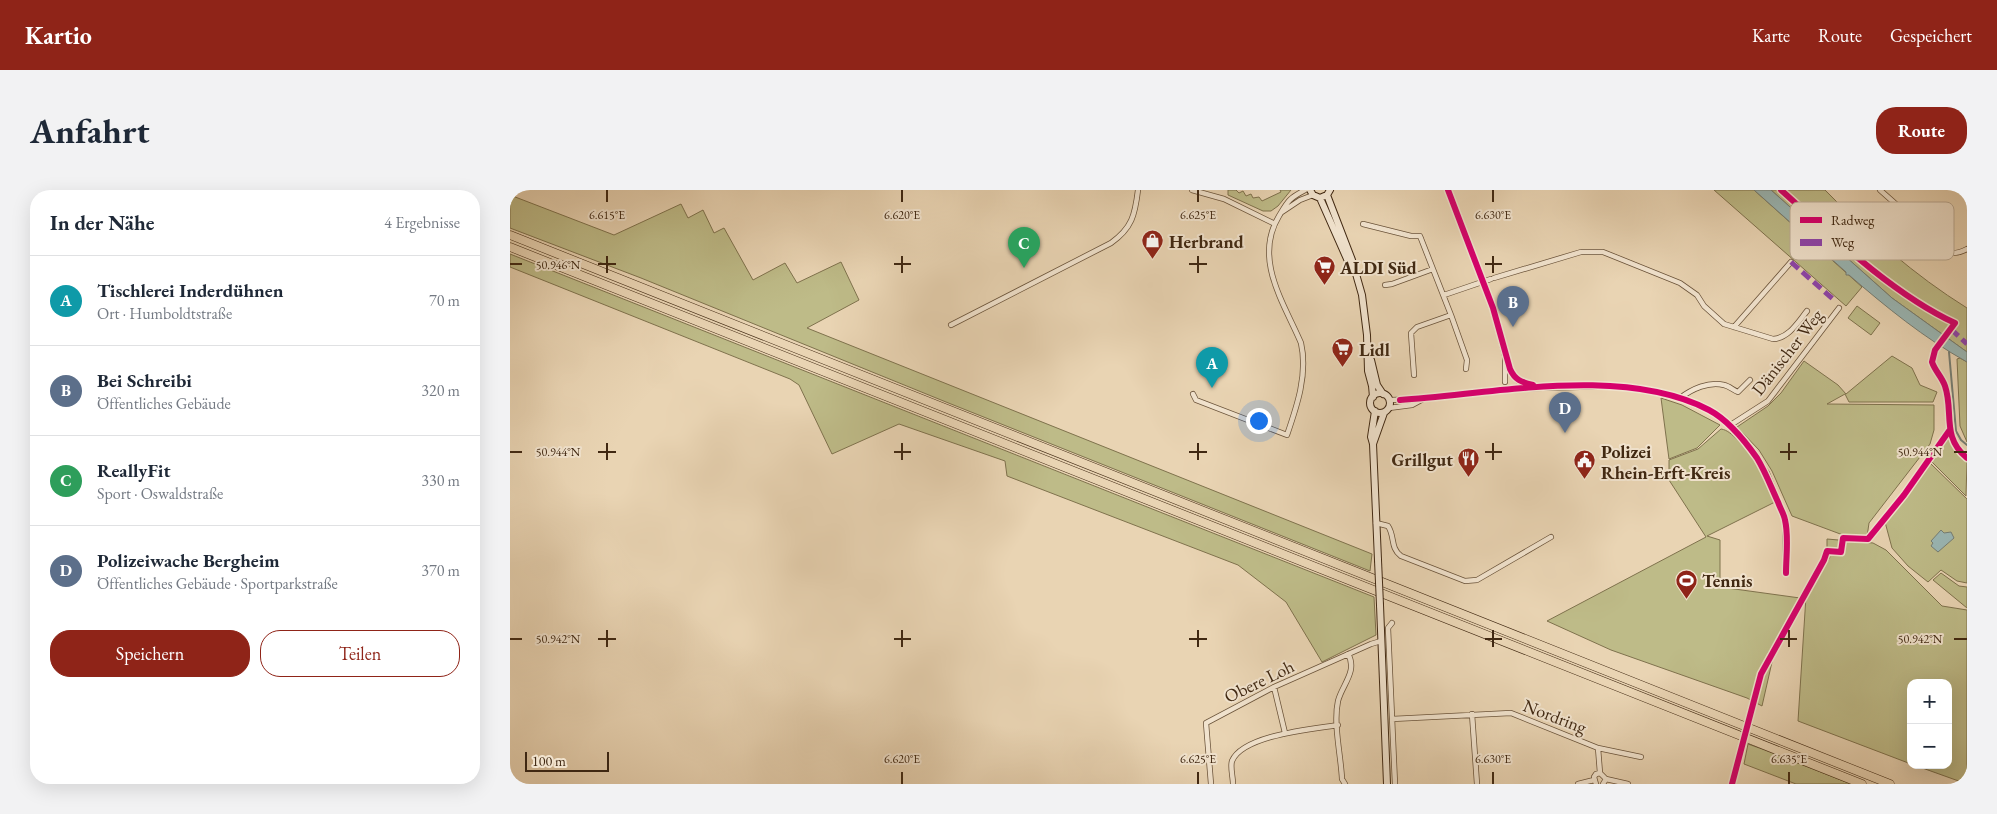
<!DOCTYPE html>
<html lang="de">
<meta charset="utf-8">
<style>
body{margin:0;font-family:"EB Garamond",serif;background:#f2f2f3;color:#1f2937}
.controls{position:absolute;right:15px;bottom:15px;display:grid;overflow:hidden;border-radius:10px;box-shadow:0 5px 20px #0002}
.controls button{width:45px;height:45px;display:grid;place-items:center;padding:0;border:0;border-bottom:1px solid #e0e1e3;background:#fff;color:#1f2937;font:25px sans-serif}
.scale{position:absolute;left:15px;bottom:12px;width:84px;box-sizing:border-box;padding-left:5px;border:2px solid #402812;border-top:0;font-size:14px;line-height:18px;white-space:nowrap;color:#402812;-webkit-text-stroke:4px #f1e3ce;paint-order:stroke}
.you{position:absolute;left:748px;top:230px;width:18px;height:18px;margin:-12px;border:4px solid #fff;border-radius:50%;background:#1a73e8;box-shadow:0 0 0 8px #1a73e833}
.badge{display:grid;place-items:center;width:32px;height:32px;border-radius:50%;background:#8f2418;color:#fff;font-size:16px;font-weight:700}
.pin{position:absolute;translate:-50% -41px;filter:drop-shadow(0 1px 2px #0008)}
.pin::after{content:'';position:absolute;top:26px;width:18px;height:15px;background:inherit;clip-path:polygon(0 0,100% 0,50% 100%)}
.list{margin:0;padding:0;list-style:none}
h2{display:flex;justify-content:space-between;align-items:center;height:65px;margin:0;padding:0 20px;font-size:21px}
h2 small{font-size:16px;font-weight:400;color:#747a83}
.list li{display:grid;grid-template-columns:32px 1fr auto;gap:15px;align-items:center;box-sizing:border-box;height:90px;padding:0 20px;border-top:1px solid #e0e1e3}
.list b{display:block;font-size:19px;white-space:nowrap}
.list p{margin:0;font-size:16px;white-space:nowrap;color:#747a83}
.list em{font-size:16px;font-style:normal;color:#747a83}
.actions{display:flex;gap:10px;padding:15px 20px}
.actions a{flex:1;padding:11px 0;border:1px solid #8f2418;border-radius:20px;text-align:center;font-size:18px;color:#8f2418}
.actions .main{background:#8f2418;color:#fff}
.map{position:relative;flex:none;width:1457px;height:594px;overflow:hidden;border-radius:20px}
header{display:flex;align-items:center;gap:30px;box-sizing:border-box;height:70px;padding:0 25px;background:#8f2418;color:#fff}
header strong{font-size:24px}
nav{display:flex;gap:28px;margin-inline-start:auto;font-size:18px}
.intro{display:flex;align-items:center;justify-content:space-between;box-sizing:border-box;height:120px;padding:0 30px}
h1{margin:0;font-size:35px}
.button{padding:12px 22px;border-radius:20px;background:#8f2418;color:#fff;font-size:18px;font-weight:700}
main{display:flex;gap:30px;padding:0 30px}
aside{flex:1;background:#fff;border-radius:20px;box-shadow:0 5px 20px #0002}
.map>svg:first-child{display:block}
.green{fill:#bebb88;stroke:#7f724d}
.water{fill:#9ab7b5;stroke:#767e74}
.lines{fill:none;stroke-linecap:round;stroke-linejoin:round}
.stream{stroke:#767e74;stroke-width:2}
.street-casing{stroke:#6a533a;stroke-width:6}
.secondary-casing{stroke:#402812;stroke-width:8}
.highway-casing{stroke:#402812;stroke-width:9}
.street{stroke:#f1e3ce;stroke-width:4.5}
.secondary{stroke:#f1e3ce;stroke-width:6}
.highway{stroke:#e9d4b3;stroke-width:8}
.secondary-bridge-casing{stroke:#402812;stroke-width:8;stroke-linecap:butt}
.secondary-bridge{stroke:#f1e3ce;stroke-width:6}
.quiet{stroke:#8e44ad;stroke-width:5;stroke-dasharray:10 5;stroke-linecap:butt}
.cycleway-casing{stroke:#f1e3ce;stroke-width:9}
.cycleway{stroke:#d6006c;stroke-width:6}
.ticks{fill:none;stroke:#402812;stroke-width:2}
.labels{text-anchor:middle;dominant-baseline:central;stroke-width:4;stroke-linejoin:round;paint-order:stroke}
.poi-label{font-size:18px;font-weight:bold;fill:#402812;stroke:#f1e3ce;text-anchor:start}
.street-label{font-size:18px;fill:#402812;stroke:#f1e3ce}
.key{fill:#f1e3ce;stroke:#bcab96;stroke-width:1}
.key-label{font-size:14px;fill:#402812}
.ticks-label{font-size:12px;text-anchor:middle;fill:#402812;stroke:#f1e3ce;stroke-width:4;stroke-linejoin:round;paint-order:stroke}
</style>
<header>
<strong>Kartio</strong>
<nav><a>Karte</a><a>Route</a><a>Gespeichert</a></nav>
</header>
<div class="intro"><h1>Anfahrt</h1><a class="button">Route</a></div>
<main>
<aside>
<h2>In der Nähe<small>4 Ergebnisse</small></h2>
<ul class="list">
<li><span class="badge" style="background:#0f9aa8">A</span><div><b>Tischlerei Inderdühnen</b><p>Ort · Humboldtstraße</p></div><em>70 m</em></li>
<li><span class="badge" style="background:#5c6f8a">B</span><div><b>Bei Schreibi</b><p>Öffentliches Gebäude</p></div><em>320 m</em></li>
<li><span class="badge" style="background:#2e9e5b">C</span><div><b>ReallyFit</b><p>Sport · Oswaldstraße</p></div><em>330 m</em></li>
<li><span class="badge" style="background:#5c6f8a">D</span><div><b>Polizeiwache Bergheim</b><p>Öffentliches Gebäude · Sportparkstraße</p></div><em>370 m</em></li>
</ul>
<div class="actions"><a class="main">Speichern</a><a>Teilen</a></div>
</aside>
<div class="map">
<svg width="1457" height="594" viewBox="0 0 1457 594">
<rect width="100%" height="100%" fill="#e9d4b3"/>
<filter id="stains"><feTurbulence type="fractalNoise" baseFrequency=".004" numOctaves="4"/><feColorMatrix values="0 0 0 0 .2 0 0 0 0 .09 0 0 0 0 .02 0 0 0 .5 -.17"/></filter>
<radialGradient id="worn" r=".72"><stop offset=".6" stop-color="#630" stop-opacity="0"/><stop offset="1" stop-color="#630" stop-opacity=".3"/></radialGradient>
<path class="green" d="M718 0H726L729 3 733 1 736 6 741 4 743 8 749 7 752 11 771 2 770 0H781L768 16 761 21H753L718 5Z
M1204 0H1244L1352 97 1336 116Z
M1261 0H1315C1359 45 1404 85 1457 118V162L1382 108Z
M0 5 104 45 171 14 178 28 193 20 204 43 214 38 243 90 275 73 287 93 331 72 349 110 297 138 862 364 860 381 436 212 131 88 0 38Z
M0 64 864 407 866 445 812 472 776 412 728 375 497 286 495 271 389 234 322 264 289 195 280 189 0 77Z
M1347 116 1370 133 1361 145 1338 128Z
M1382 166 1402 178 1410 195 1427 202 1423 212H1339L1335 204 1317 214 1424 215V240L1420 254 1359 333 1357 347 1333 345 1282 326 1262 281 1249 260 1227 237 1258 216 1271 203 1294 171 1328 195 1336 204Z
M1450 168 1457 172V252L1450 236 1447 169Z
M1151 208 1172 215 1210 235 1187 258 1159 269Z
M1211 239C1218 240 1222 245 1227 249 1246 268 1256 288 1265 312L1197 346 1210 350V397L1290 408 1258 463 1262 472 1252 516 1237 508 1101 460 1037 431 1196 347 1159 290V270L1188 259Z
M1440 247 1445 259 1457 271 1456 306 1421 271Z
M1420 273 1457 309V393L1447 391 1431 380 1418 392 1398 376 1382 358 1375 332Z
M1317 349 1363 353 1376 360 1432 416 1457 420V594L1404 575H1438V493H1401V574L1288 531 1296 406 1320 367 1317 363Z
M1431 383 1449 396 1457 397V418L1423 390Z
M1238 554 1252 559 1341 594H1286L1234 574Z"/>
<path class="water" d="M1244 0H1261L1382 108 1457 162V172C1414 148 1376 117 1339 85H1336V82Z
M1431 340 1434 343 1441 342 1444 348 1428 362 1421 356 1423 353 1421 351Z"/>
<g class="lines">
<path class="stream" d="M1439 162 1446 241 1451 250 1457 255"/>
<defs>
<path id="street" d="M682 0 714 9 765 34
M938 0 983 118 995 166 1004 187 1008 191 1026 197
M1370 0 1388 16 1424 58C1434 64 1447 65 1457 59
M772 22 790 10 803 5
M853 34 901 46H910L941 125 907 137 901 143 904 185
M984 88 1071 62H1093L1170 93 1187 105 1194 116 1214 134 1263 149C1279 148 1288 132 1297 121
M875 95 882 94 923 79
M934 105 981 89
M941 125 957 170 956 179
M441 135 601 53C622 38 625 25 628 0
M1224 137 1281 72
M995 192V168
M683 204 686 210 777 245C787 216 798 184 791 153 774 113 743 69 769 26 778 11 778 9 795 0
M1170 208C1182 199 1199 191 1214 195 1219 196 1223 200 1228 202L1240 190
M880 210 913 209 995 199 1107 196 1130 198 1170 208 1200 221 1216 233 1240 259 1257 283 1275 329 1276 383
M879 218 902 215 913 209
M1219 236 1258 211 1329 118
M866 333 878 336C885 346 880 358 891 366L955 391 967 390 1041 347
M882 433 878 438 885 594
M764 497 775 543
M962 524 967 594
M882 529 1001 523 1088 558 1090 583
M1088 558 1131 567
M1090 583 1096 589 1093 594
M1096 589 1118 594
M701 594 696 533 764 497 861 454 871 451
M723 594C723 587 720 577 722 571 733 545 803 539 828 535
M835 594 832 589C831 566 823 534 828 511 832 495 848 481 838 464
M1068 594 1084 590
M1086 594 1084 587 1086 584 1090 583"/>
<path id="secondary" d="M800 0 803 5 810 8 817 5 820 0
M817 5 842 70 852 105 857 145 858 181 862 196 863 207
M810 8 841 78
M861 170 867 195 873 204
M860 213a10 10 0 1 1 20 0a10 10 0 1 1-20 0Z
M865 221 861 247 863 254 868 370
M863 254 874 223
M870 415 877 594"/>
<path id="highway" d="M0 45 1380 594
M0 57 1352 594"/>
</defs>
<use href="#street" class="street-casing"/>
<use href="#secondary" class="secondary-casing"/>
<use href="#highway" class="highway-casing"/>
<use href="#street" class="street"/>
<use href="#secondary" class="secondary"/>
<use href="#highway" class="highway"/>
<defs>
<path id="secondary-bridge" d="M868 370 870 415"/>
</defs>
<use href="#secondary-bridge" class="secondary-bridge-casing"/>
<use href="#secondary-bridge" class="secondary-bridge"/>
<path class="quiet" d="M1281 72 1324 110
M1441 139 1457 154"/>
<defs>
<path id="cycleway" d="M938 0 983 118 1000 179C1005 190 1011 192 1023 195
M1271 0C1321 45 1384 105 1445 133L1425 160 1422 172C1425 181 1432 187 1435 196 1444 222 1431 247 1457 268
M890 210C984 204 1112 175 1199 220 1218 230 1235 251 1247 268 1256 283 1261 297 1268 312 1270 318 1274 324 1275 330 1279 347 1276 366 1276 383
M1222 594 1251 484 1314 370 1317 361 1331 362 1333 348 1358 349 1394 305 1439 241"/>
</defs>
<use href="#cycleway" class="cycleway-casing"/>
<use href="#cycleway" class="cycleway"/>
</g>
<path class="ticks" d="M97 0V12M392 0V12M688 0V12M983 0V12M97 66V83M392 66V83M688 66V83M983 66V83M0 74H12M88 74H106M384 74H401M679 74H697M975 74H992M97 253V270M392 253V270M688 253V270M983 253V270M1279 253V270M0 262H12M88 262H106M384 262H401M679 262H697M975 262H992M1270 262H1287M1444 262H1457M97 440V457M392 440V457M688 440V457M983 440V457M1279 440V457M0 449H12M88 449H106M384 449H401M679 449H697M975 449H992M1270 449H1287M1444 449H1457M392 582V594M688 582V594M983 582V594M1279 582V594"/>
<defs>
<symbol id="shop-pin" viewBox="-11 -11 22 30"><path d="M0 17L-7.5 6A9.5 9.5 0 1 1 7.5 6Z" fill="#8f2418" stroke="#f1e3ce"/><path d="M-5-2.5h2.3a2.7 3.5 0 0 1 5.4 0H5L5.5 6h-11ZM-1.5-2.5h3a1.5 2.3 0 0 0-3 0Z" fill="#fff"/></symbol>
<symbol id="supermarket-pin" viewBox="-11 -11 22 30"><path d="M0 17L-7.5 6A9.5 9.5 0 1 1 7.5 6Z" fill="#8f2418" stroke="#f1e3ce"/><path d="M-6-5.5h2.5l.6 2H6L4.5 2H-2.5L-4.4-4H-6ZM-1.5 3.2a1.3 1.3 0 1 0 .1 0ZM3 3.2a1.3 1.3 0 1 0 .1 0Z" fill="#fff"/></symbol>
<symbol id="restaurant-pin" viewBox="-11 -11 22 30"><path d="M0 17L-7.5 6A9.5 9.5 0 1 1 7.5 6Z" fill="#8f2418" stroke="#f1e3ce"/><path d="M-5-6h1v4h1v-4h1v4h1v-4h1v5L-1.5 .5V6h-2V.5L-5-1ZM5-6V6H3V1.5H1.5Q1.5-4 5-6Z" fill="#fff"/></symbol>
<symbol id="civic-pin" viewBox="-11 -11 22 30"><path d="M0 17L-7.5 6A9.5 9.5 0 1 1 7.5 6Z" fill="#8f2418" stroke="#f1e3ce"/><path d="M-.6-6.5H3V-4.5H.6V-3L4-1V1h2V6H-6V1h2V-1L-.6-3ZM-1.2 2.5V6h2.4V2.5Z" fill="#fff"/></symbol>
<symbol id="stadium-pin" viewBox="-11 -11 22 30"><path d="M0 17L-7.5 6A9.5 9.5 0 1 1 7.5 6Z" fill="#8f2418" stroke="#f1e3ce"/><path d="M0-5a6.5 5 0 1 0 0 10a6.5 5 0 1 0 0-10ZM-3.5-1.8h7v3.6h-7Z" fill="#fff"/></symbol>
</defs>
<g fill-rule="evenodd">
<use href="#shop-pin" x="630" y="38" width="25" height="34"/>
<use href="#supermarket-pin" x="802" y="64" width="25" height="34"/>
<use href="#supermarket-pin" x="820" y="146" width="25" height="34"/>
<use href="#restaurant-pin" x="946" y="256" width="25" height="34"/>
<use href="#civic-pin" x="1062" y="258" width="25" height="34"/>
<use href="#stadium-pin" x="1164" y="378" width="25" height="34"/>
</g>
<g class="labels">
<g class="poi-label">
<text x="659" y="51">Herbrand</text>
<text x="830" y="77">ALDI Süd</text>
<text x="849" y="159">Lidl</text>
<text x="1091" y="261">Polizei<tspan x="1091" dy="21">Rhein-Erft-Kreis</tspan></text>
<text x="943" y="269" text-anchor="end">Grillgut</text>
<text x="1192" y="390">Tennis</text>
</g>
<g class="street-label">
<text transform="translate(1277 162) rotate(-52)">Dänischer Weg</text>
<text transform="translate(749 491) rotate(-26)">Obere Loh</text>
<text transform="translate(1045 526) rotate(21)">Nordring</text>
</g>
</g>
<rect x="1280" y="12" width="164" height="58" rx="8" class="key"/>
<rect x="1290" y="27" width="22" height="6" fill="#d6006c"/>
<rect x="1290" y="49" width="22" height="7" fill="#8e44ad"/>
<g class="key-label">
<text x="1321" y="35">Radweg</text>
<text x="1321" y="57">Weg</text>
</g>
<g class="ticks-label">
<text x="97" y="29">6.615°E</text>
<text x="392" y="29">6.620°E</text>
<text x="688" y="29">6.625°E</text>
<text x="983" y="29">6.630°E</text>
<text x="48" y="79">50.946°N</text>
<text x="48" y="266">50.944°N</text>
<text x="1410" y="266">50.944°N</text>
<text x="48" y="453">50.942°N</text>
<text x="1410" y="453">50.942°N</text>
<text x="392" y="573">6.620°E</text>
<text x="688" y="573">6.625°E</text>
<text x="983" y="573">6.630°E</text>
<text x="1279" y="573">6.635°E</text>
</g>
<rect width="100%" height="100%" filter="url(#stains)"/>
<rect width="100%" height="100%" fill="url(#worn)"/>
</svg>
<div class="controls">
<button>+</button>
<button>−</button>
</div>
<div class="scale">100 m</div>
<div class="you"></div>
<div class="pin badge" style="left:702px;top:198px;background:#0f9aa8">A</div>
<div class="pin badge" style="left:1003px;top:137px;background:#5c6f8a">B</div>
<div class="pin badge" style="left:514px;top:78px;background:#2e9e5b">C</div>
<div class="pin badge" style="left:1055px;top:243px;background:#5c6f8a">D</div>
</div>
</main>
